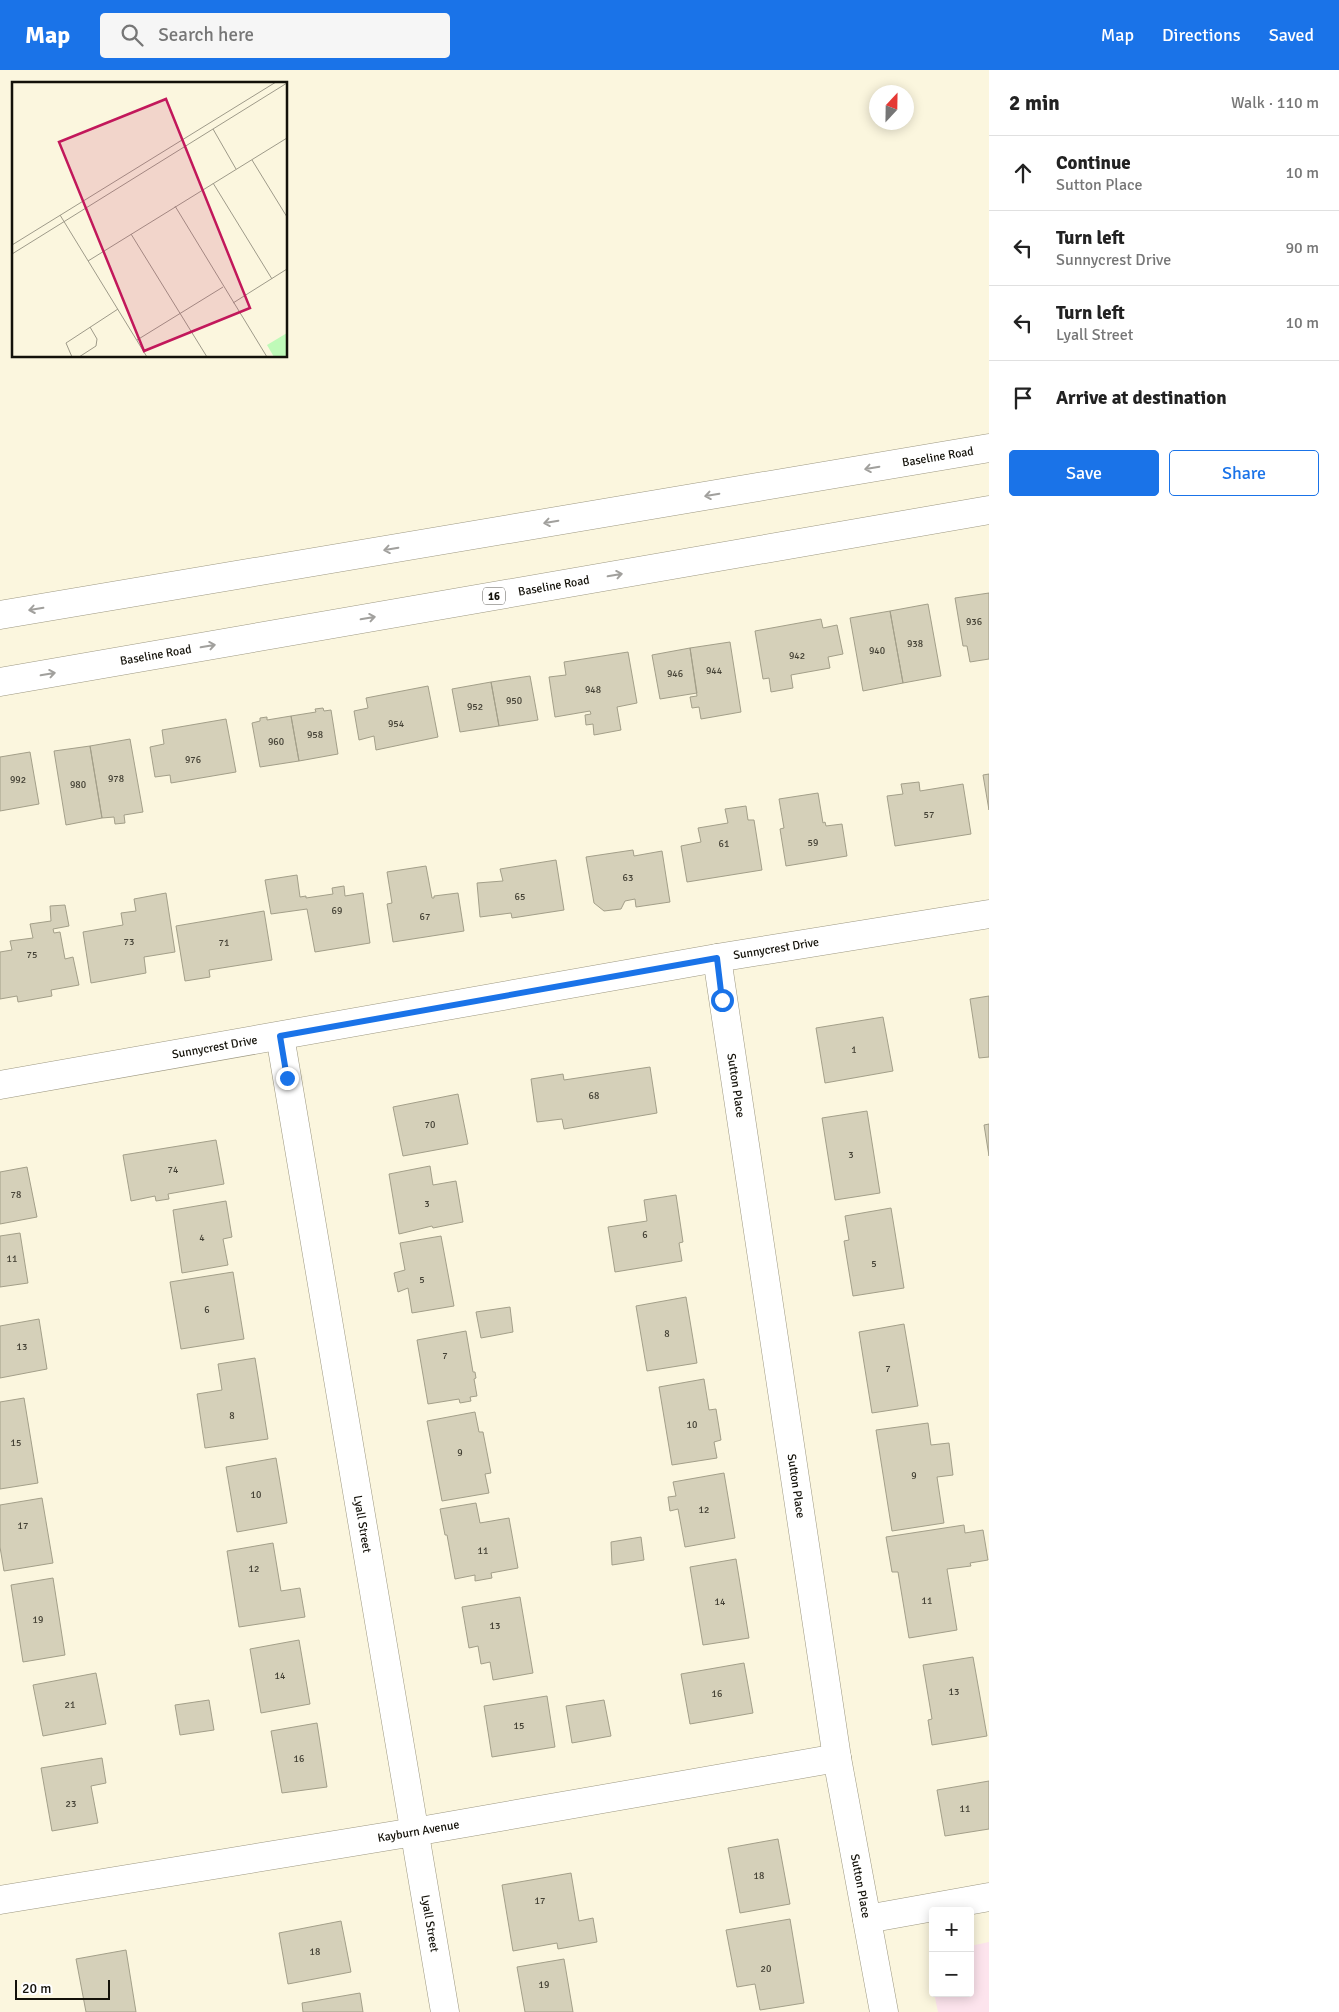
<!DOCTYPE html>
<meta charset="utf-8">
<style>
body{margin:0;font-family:Signika,sans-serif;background:#f6f6f6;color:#222}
.controls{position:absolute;right:15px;bottom:15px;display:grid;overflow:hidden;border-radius:5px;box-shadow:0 2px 12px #0003}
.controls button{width:45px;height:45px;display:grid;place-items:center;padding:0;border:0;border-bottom:1px solid #e0e0e0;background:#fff;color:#222;font:25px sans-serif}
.compass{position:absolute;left:869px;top:15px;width:45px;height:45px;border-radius:50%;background:#fff;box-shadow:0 2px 12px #0003;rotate:22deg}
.scale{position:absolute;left:15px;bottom:12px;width:95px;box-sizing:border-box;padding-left:5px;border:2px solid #131109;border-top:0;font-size:14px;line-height:18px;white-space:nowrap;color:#131109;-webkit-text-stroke:4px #fff;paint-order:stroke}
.stop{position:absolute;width:15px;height:15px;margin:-11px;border:4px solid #1a73e8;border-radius:50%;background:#fff}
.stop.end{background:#1a73e8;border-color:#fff;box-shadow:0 1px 5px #0008}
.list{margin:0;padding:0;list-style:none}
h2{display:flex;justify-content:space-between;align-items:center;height:65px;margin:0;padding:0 20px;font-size:21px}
h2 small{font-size:16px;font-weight:400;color:#767676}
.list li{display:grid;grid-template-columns:32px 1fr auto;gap:15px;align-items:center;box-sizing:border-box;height:75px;padding:0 20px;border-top:1px solid #e0e0e0}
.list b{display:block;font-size:19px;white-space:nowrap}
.list p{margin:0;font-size:16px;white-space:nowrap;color:#767676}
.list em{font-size:16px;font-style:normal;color:#767676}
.actions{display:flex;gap:10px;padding:15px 20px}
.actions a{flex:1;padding:11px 0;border:1px solid #1a73e8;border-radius:5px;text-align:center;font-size:18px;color:#1a73e8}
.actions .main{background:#1a73e8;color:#fff}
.icon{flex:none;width:28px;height:28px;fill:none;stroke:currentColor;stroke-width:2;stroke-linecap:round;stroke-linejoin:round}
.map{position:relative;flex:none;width:989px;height:1942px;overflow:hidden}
header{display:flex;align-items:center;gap:30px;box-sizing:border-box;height:70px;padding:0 25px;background:#1a73e8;color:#fff}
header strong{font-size:24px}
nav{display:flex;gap:28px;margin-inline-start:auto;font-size:18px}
.search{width:350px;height:45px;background:#f6f6f6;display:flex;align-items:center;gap:12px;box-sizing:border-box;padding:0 18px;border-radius:5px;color:#767676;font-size:19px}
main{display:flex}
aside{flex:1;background:#fff}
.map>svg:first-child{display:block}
.education{fill:#fde4ed}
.building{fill:#d5d0b9;stroke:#a39f89}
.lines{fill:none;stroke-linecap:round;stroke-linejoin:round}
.street-casing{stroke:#9d9882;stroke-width:29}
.primary-casing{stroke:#9d9882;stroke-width:29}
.street{stroke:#fff;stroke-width:28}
.primary{stroke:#fff;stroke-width:28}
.oneway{stroke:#a1a09d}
.route{stroke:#1a73e8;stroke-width:6}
.labels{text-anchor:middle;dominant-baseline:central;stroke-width:4;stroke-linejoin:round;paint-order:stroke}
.number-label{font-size:10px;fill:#444135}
.shield{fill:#fff;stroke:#5a5853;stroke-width:1}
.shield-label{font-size:11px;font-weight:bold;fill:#131109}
.street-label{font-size:12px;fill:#131109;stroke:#fff}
.inset-road{fill:none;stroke:#9e9a89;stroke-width:1}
.view{fill:#c2185b;fill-opacity:0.15;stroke:#c2185b;stroke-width:2.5}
.inset-edge{fill:none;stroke:#131109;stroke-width:2.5}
</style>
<header>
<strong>Map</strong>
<div class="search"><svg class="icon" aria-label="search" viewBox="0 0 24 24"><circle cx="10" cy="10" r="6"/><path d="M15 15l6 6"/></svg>Search here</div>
<nav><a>Map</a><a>Directions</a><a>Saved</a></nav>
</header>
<main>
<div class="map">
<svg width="989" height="1942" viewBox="0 0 989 1942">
<rect width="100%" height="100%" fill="#fbf6de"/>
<path class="education" d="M989 1872V1942H938L934 1923H970V1876Z"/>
<path class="building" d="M989 523V589L970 592 967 576H963L955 528Z
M928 534 941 606 903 613 890 541Z
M890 541 903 613 863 621 850 548Z
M821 549 823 558 837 555 843 584 828 587 830 598 791 605 793 618 771 622 769 608 763 609 755 561Z
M730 572 741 642 701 649 699 637 692 638 690 627 697 626 690 578Z
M690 578 697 623 660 629 652 585Z
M628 582 637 633 617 637 621 660 594 665 593 654 586 655 585 645 591 644 590 641 555 647 549 607 566 605 564 592Z
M530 606 538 650 499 656 491 612Z
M491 612 499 656 460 662 452 619Z
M428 616 438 667 376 680 374 666 359 670 354 641 368 638 366 628Z
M323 638 324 641 331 640 338 684 299 691 291 646 316 642 315 639Z
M291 646 299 691 260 697 252 653 260 651V648L267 647V650Z
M226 649 236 702 171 713 170 705 155 707 150 677 164 674 162 660Z
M130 669 143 742 124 745 125 753 115 754 114 747 102 748 90 676Z
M90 676 102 748 66 755 54 681Z
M30 682 39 734 0 741V687Z
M989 704V740L983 705Z
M919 712 920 721 963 714 971 764 895 776 887 726 903 724 901 714Z
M818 723 823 753 825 752 826 756 842 754 847 786 786 796 780 759 784 758 779 729Z
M746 736 748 750H754L762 800 687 812 681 776 701 772 698 758 728 753 725 739Z
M633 780 634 786 662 781 670 832 636 837 635 829 625 831 621 839 604 841 594 833 586 787Z
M556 790 564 840 512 848 511 843 480 847 477 813 503 811 500 799Z
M426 796 432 828H434V826L458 823 464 861 393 872 387 834 392 833 387 802Z
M297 805 300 827 306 826V828L333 824 332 818 344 816 345 826 363 823 370 873 315 882 307 839 271 844 265 810Z
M166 823 175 882 144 887 146 903 91 913 83 862 123 855 121 843 136 841 134 829Z
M65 835 69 856 53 859 54 863 60 862 65 889 73 887 79 915 51 920 52 926 18 932 17 926 0 929V882L12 880 10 871 33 868 30 854 51 851 50 836Z
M264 841 272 890 209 900 210 907 185 911 176 856Z
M989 926V987L979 988 970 929Z
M883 947 893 1001 825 1013 816 958Z
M650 997 657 1043 564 1059 562 1049 537 1052 531 1009 563 1004 564 1010Z
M458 1024 468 1074 403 1086 393 1037Z
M867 1041 880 1123 835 1130 822 1048Z
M989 1054V1086L984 1055Z
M216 1070 224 1114 168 1124 169 1129 156 1131 155 1126 131 1131 123 1085Z
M430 1096 433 1115 456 1111 463 1152 433 1158 432 1156 399 1164 389 1104Z
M27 1097 37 1147 0 1154V1102Z
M676 1125 683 1172 679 1173 682 1191 615 1202 608 1157 647 1151 644 1130Z
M226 1131 232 1167 223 1169 228 1195 182 1203 173 1140Z
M891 1138 904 1218 853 1226 844 1171 849 1170 845 1146Z
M20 1163 28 1213 0 1217V1166Z
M441 1166 454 1236 412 1243 408 1218 398 1222 394 1203 405 1200 400 1173Z
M233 1202 244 1269 181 1279 170 1212Z
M686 1227 697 1293 647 1301 636 1236Z
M510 1237 513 1262 481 1268 476 1242Z
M39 1249 47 1299 0 1308V1256Z
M904 1254 918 1336 872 1343 859 1262Z
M466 1261 473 1302H475L476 1308 474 1309 477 1326 470 1327 471 1331 460 1333 459 1329 428 1334 417 1270Z
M255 1288 268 1369 205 1378 197 1324 222 1320 218 1294Z
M704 1309 709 1340 716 1339 721 1370 714 1372 717 1388 672 1395 659 1317Z
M24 1328 38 1413 0 1419V1332Z
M475 1342 479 1362H483L491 1403 485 1404 489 1423 442 1431 427 1351Z
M928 1353 931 1375 949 1373 953 1405 937 1407 944 1453 892 1461 876 1360Z
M276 1388 287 1453 237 1462 226 1397Z
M724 1403 735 1468 685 1477 678 1439 670 1441 668 1427 676 1426 673 1412Z
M42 1428 53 1493 4 1501 0 1477V1435Z
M476 1433 480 1453 509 1448 518 1498 491 1503 492 1508 475 1511V1505L455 1509 447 1465H445L440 1439Z
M964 1455 965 1463 983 1460 988 1490 970 1493 971 1496 947 1499 957 1560 909 1568 898 1502H892L886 1467Z
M641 1467 644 1490 612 1495 611 1472Z
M273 1473 281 1521 300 1518 305 1547 239 1557 227 1481Z
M736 1489 749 1568 703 1575 690 1497Z
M53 1508 65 1585 23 1592 11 1515Z
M520 1527 533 1603 493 1610 490 1592 481 1594 478 1576 469 1578 462 1537Z
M299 1570 310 1634 261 1643 250 1579Z
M973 1587 987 1666 932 1675 928 1650 932 1649 923 1595Z
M744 1593 753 1643 690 1654 681 1604Z
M96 1603 106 1654 43 1666 33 1615Z
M547 1626 555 1677 492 1687 484 1636Z
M209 1630 214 1660 180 1665 175 1635Z
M604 1630 611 1666 572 1673 566 1636Z
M317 1653 327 1717 282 1723 271 1661Z
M102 1688 106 1713 91 1716 98 1753 52 1761 41 1698Z
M989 1711V1759L945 1766 937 1720Z
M778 1769 790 1834 740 1843 728 1778Z
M571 1803 579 1851 593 1848 597 1872 558 1879 557 1873 513 1881 502 1815Z
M790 1849 804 1933 760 1940 755 1914 737 1917 726 1860Z
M341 1851 351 1902 288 1914 279 1863Z
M126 1880 136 1942H86L76 1889Z
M564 1889 573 1942H525L517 1897Z
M360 1923 363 1942H303L302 1933Z"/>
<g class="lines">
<defs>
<g id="street">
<path id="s1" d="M717 888 837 1688 884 1942"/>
<path id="s2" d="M280 966 445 1942"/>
<path id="s3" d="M0 1015 717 888 989 844"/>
<path id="s4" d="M0 1830 414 1762 837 1688"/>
<path d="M867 1849 989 1827"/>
</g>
<g id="primary">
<path id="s5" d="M0 545 989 378"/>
<path id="s6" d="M0 612 989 440"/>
</g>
</defs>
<use href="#street" class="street-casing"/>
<use href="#primary" class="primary-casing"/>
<use href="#street" class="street"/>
<use href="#primary" class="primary"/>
</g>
<defs><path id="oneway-shaft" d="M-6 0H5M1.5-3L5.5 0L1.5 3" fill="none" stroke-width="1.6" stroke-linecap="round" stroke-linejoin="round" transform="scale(1.25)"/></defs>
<g class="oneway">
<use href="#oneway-shaft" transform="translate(872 398) rotate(170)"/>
<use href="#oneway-shaft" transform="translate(712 425) rotate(170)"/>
<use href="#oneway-shaft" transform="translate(551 452) rotate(170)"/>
<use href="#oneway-shaft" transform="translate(391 479) rotate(170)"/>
<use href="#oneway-shaft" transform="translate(615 505) rotate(-10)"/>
<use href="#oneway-shaft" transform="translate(36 539) rotate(171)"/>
<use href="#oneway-shaft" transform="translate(368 548) rotate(-10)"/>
<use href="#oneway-shaft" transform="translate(208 576) rotate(-10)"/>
<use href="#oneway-shaft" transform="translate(48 604) rotate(-10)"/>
</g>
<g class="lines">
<path class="route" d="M287 1008 280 966 717 888 722 930"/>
</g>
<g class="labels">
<g class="number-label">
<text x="974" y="552">936</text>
<text x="915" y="574">938</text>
<text x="877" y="581">940</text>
<text x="797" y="586">942</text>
<text x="714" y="601">944</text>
<text x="675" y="604">946</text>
<text x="593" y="620">948</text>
<text x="514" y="631">950</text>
<text x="475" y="637">952</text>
<text x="396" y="654">954</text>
<text x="315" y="665">958</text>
<text x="276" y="672">960</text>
<text x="193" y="690">976</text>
<text x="116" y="709">978</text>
<text x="18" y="710">992</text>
<text x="78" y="715">980</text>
<text x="929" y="745">57</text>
<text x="813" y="773">59</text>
<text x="724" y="774">61</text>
<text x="628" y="808">63</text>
<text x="520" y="827">65</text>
<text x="337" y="841">69</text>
<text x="425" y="847">67</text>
<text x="129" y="872">73</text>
<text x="224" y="873">71</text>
<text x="32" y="885">75</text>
<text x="854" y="980">1</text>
<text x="594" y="1026">68</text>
<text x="430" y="1055">70</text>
<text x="851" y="1085">3</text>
<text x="173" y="1100">74</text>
<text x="16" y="1125">78</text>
<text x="427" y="1134">3</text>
<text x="645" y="1165">6</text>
<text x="202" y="1168">4</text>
<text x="12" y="1189">11</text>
<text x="874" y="1194">5</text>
<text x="422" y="1210">5</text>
<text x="207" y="1240">6</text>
<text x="667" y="1264">8</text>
<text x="22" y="1277">13</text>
<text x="445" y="1286">7</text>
<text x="888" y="1299">7</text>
<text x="232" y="1346">8</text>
<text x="692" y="1355">10</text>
<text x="16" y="1373">15</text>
<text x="460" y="1383">9</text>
<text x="914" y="1406">9</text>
<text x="256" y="1425">10</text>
<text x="704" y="1440">12</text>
<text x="23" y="1456">17</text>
<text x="483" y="1481">11</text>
<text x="254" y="1499">12</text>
<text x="927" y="1531">11</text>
<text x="720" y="1532">14</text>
<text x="38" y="1550">19</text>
<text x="495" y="1556">13</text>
<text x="280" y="1606">14</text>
<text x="954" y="1622">13</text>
<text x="717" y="1624">16</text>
<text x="70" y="1635">21</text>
<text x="519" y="1656">15</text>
<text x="299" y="1689">16</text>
<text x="71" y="1734">23</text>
<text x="965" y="1739">11</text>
<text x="759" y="1806">18</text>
<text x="540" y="1831">17</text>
<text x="315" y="1882">18</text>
<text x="766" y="1899">20</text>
<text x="544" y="1915">19</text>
</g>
<rect class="shield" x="483" y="517.5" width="22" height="17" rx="4"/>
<g class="shield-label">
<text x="494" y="526">16</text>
</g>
<g class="street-label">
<text stroke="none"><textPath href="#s5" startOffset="951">Baseline Road</textPath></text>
<text stroke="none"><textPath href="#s6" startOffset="562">Baseline Road</textPath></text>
<text stroke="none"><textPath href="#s6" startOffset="158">Baseline Road</textPath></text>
<text stroke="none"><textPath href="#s3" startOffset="788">Sunnycrest Drive</textPath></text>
<text stroke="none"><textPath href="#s3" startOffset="218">Sunnycrest Drive</textPath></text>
<text stroke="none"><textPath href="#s1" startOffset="129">Sutton Place</textPath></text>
<text stroke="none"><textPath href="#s1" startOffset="534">Sutton Place</textPath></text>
<text stroke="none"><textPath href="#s2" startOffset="495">Lyall Street</textPath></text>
<text stroke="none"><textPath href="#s4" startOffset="424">Kayburn Avenue</textPath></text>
<text stroke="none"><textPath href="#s1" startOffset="939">Sutton Place</textPath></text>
<text stroke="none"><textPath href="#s2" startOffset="900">Lyall Street</textPath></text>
</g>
</g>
<g transform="translate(12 12)">
<rect width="275" height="275" fill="#fbf6de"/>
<path d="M275 251V275H262L255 263Z" fill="#bffab8"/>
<path class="inset-road" d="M201 47 224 87M240 78 275 135M201 101 260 197M163 124 255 275M48 133 135 275M119 152 195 275M0 163 264 0M0 172 275 1M76 179 275 56M221 221 275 187M125 258 211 205M60 275 54 261 106 227M67 275 84 264 85 257 78 245"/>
<path class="view" d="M154 17 238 226 132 269 47 60Z"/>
<rect width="275" height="275" class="inset-edge"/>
</g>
</svg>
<div class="controls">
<button>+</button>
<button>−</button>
</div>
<svg class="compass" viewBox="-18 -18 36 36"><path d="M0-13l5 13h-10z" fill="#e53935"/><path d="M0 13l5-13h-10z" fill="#767676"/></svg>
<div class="scale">20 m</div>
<div class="stop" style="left:722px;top:930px"></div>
<div class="stop end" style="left:287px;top:1008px"></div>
</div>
<aside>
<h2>2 min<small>Walk · 110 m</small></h2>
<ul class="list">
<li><svg class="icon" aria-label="ahead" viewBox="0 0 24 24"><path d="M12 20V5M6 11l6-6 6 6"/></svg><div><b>Continue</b><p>Sutton Place</p></div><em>10 m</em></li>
<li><svg class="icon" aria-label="left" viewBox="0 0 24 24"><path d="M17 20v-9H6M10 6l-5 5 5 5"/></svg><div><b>Turn left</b><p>Sunnycrest Drive</p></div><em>90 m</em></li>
<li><svg class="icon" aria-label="left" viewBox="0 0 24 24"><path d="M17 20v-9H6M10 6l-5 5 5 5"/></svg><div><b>Turn left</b><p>Lyall Street</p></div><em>10 m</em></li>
<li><svg class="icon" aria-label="arrive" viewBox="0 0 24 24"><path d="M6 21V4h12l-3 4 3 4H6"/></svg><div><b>Arrive at destination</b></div></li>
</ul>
<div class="actions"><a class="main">Save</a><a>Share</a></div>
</aside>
</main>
